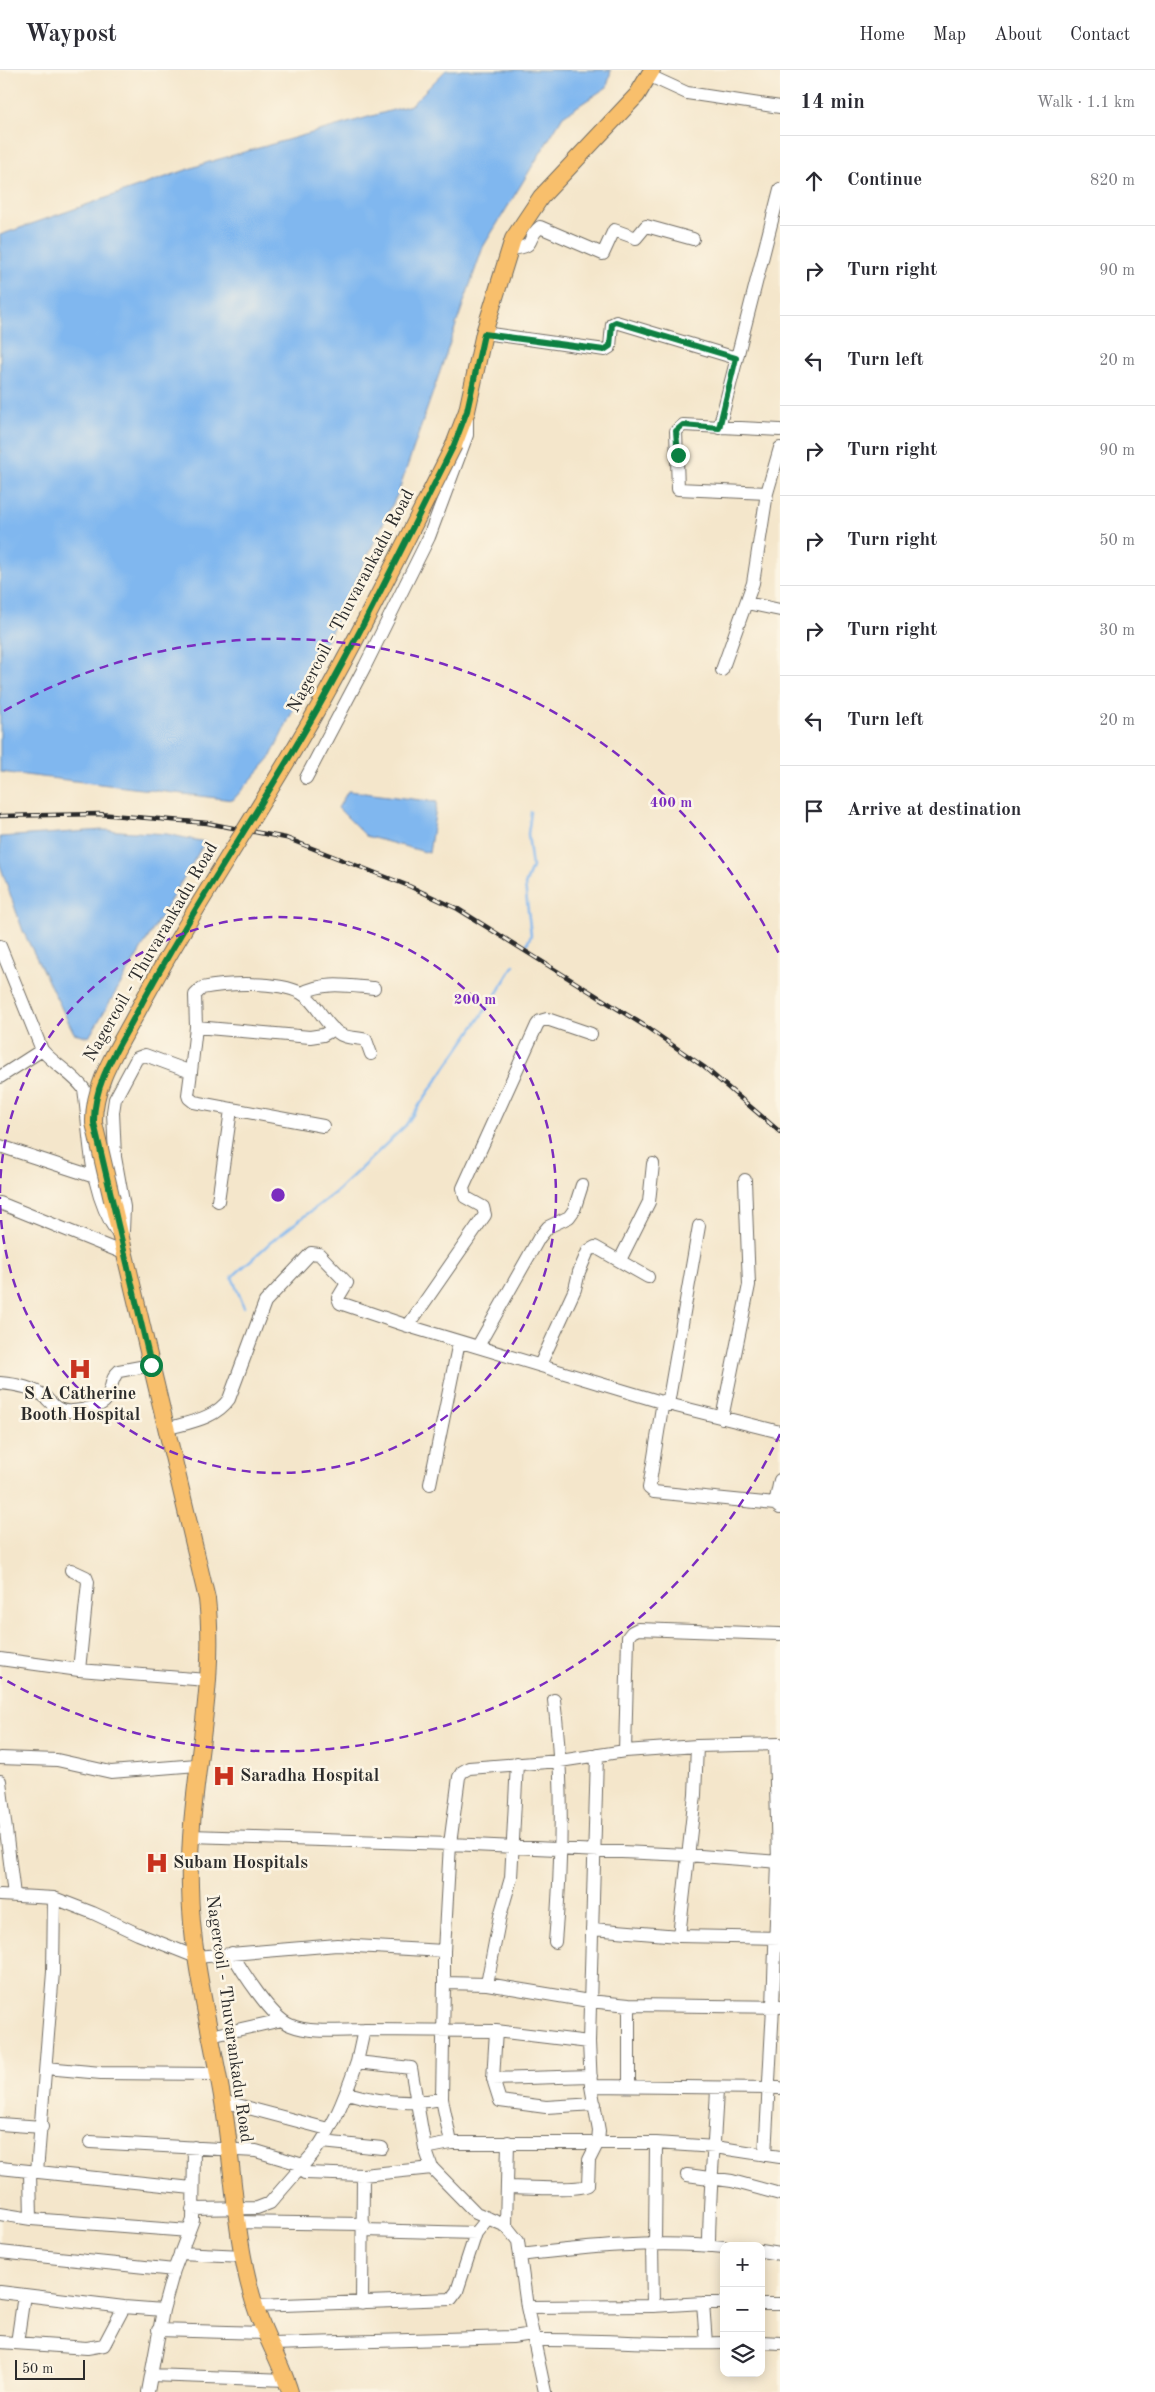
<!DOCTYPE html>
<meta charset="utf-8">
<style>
body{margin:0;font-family:"Old Standard TT",serif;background:#f7f7f7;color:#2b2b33}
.controls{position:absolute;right:15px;bottom:15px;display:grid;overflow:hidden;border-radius:10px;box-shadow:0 2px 12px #0003}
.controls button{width:45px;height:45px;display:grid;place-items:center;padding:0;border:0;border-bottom:1px solid #e1e1e2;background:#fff;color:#2b2b33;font:25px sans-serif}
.scale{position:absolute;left:15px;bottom:12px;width:70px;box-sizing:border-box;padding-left:5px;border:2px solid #2b2b2b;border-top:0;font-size:14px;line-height:18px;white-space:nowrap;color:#2b2b2b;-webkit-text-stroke:4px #fcf5e5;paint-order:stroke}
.stop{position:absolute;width:15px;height:15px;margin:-11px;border:4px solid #0b8043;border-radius:50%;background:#fff}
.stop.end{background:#0b8043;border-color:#fff;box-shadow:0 1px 5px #0008}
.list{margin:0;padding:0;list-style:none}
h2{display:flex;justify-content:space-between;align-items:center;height:65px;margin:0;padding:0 20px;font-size:21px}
h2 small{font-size:16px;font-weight:400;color:#7c7c81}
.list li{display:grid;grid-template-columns:32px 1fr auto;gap:15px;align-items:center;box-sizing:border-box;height:90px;padding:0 20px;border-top:1px solid #e1e1e2}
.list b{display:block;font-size:19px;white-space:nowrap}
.list em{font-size:16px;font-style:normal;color:#7c7c81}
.icon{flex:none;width:28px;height:28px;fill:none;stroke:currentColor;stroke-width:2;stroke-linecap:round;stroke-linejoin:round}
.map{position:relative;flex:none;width:780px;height:2322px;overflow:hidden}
header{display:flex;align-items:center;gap:30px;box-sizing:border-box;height:70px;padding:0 25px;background:#fff;border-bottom:1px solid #e1e1e2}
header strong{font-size:24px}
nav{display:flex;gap:28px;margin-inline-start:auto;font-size:18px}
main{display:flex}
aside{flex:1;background:#fff}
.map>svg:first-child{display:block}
.water{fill:#80b7ef;stroke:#56718d}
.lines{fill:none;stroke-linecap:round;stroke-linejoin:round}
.stream{stroke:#80b7ef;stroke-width:2.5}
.minor-casing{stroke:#716c63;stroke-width:14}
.major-casing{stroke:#716c63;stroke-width:18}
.minor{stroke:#fff;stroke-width:12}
.major{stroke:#f8bf6c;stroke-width:16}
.rail-casing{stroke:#2b2b2b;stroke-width:4.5}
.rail{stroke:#fcf5e5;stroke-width:2.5;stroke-dasharray:8;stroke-linecap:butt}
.major-bridge-casing{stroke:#716c63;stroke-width:18;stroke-linecap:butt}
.major-bridge{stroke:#f8bf6c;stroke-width:16}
.route{stroke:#0b8043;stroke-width:6}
.ring{fill:none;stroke:#7b2cbf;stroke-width:2.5;stroke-dasharray:9 6}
.labels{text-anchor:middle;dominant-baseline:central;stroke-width:5;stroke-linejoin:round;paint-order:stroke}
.street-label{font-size:18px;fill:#2b2b2b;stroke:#fcf5e5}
.poi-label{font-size:18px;font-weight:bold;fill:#2b2b2b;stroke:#fcf5e5;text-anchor:start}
.centre{fill:#7b2cbf;stroke:#fcf5e5;stroke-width:2.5}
.ring-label{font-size:15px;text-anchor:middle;font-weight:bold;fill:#7b2cbf;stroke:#fcf5e5;stroke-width:5;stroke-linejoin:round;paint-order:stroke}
</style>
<header>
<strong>Waypost</strong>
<nav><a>Home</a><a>Map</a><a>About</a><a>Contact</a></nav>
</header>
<main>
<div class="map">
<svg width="780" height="2322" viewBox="0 0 780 2322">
<rect width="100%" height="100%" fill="#fcf5e5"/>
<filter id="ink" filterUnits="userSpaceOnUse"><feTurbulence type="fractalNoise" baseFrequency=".02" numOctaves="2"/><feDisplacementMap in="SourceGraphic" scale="10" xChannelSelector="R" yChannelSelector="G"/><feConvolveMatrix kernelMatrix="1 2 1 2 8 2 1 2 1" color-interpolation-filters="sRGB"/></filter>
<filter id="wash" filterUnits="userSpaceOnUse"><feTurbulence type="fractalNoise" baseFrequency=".0096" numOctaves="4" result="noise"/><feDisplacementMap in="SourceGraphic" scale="20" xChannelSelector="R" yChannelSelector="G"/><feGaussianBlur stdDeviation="1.12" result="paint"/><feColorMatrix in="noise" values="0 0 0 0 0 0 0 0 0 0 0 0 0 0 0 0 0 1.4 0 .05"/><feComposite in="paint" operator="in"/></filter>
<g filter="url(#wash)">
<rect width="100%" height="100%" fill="#f4e6cb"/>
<path class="water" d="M446 0H611L607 17 563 46 483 177 398 423 270 688 233 730 0 702V165L209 92 411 35Z
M348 721 437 732 429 783 366 766 338 738Z
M103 760 167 764 205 772 89 967 74 963 23 861 0 795V767Z"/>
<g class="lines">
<path class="stream" d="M527 874 531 865 525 815 532 797 528 764 531 742
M244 1237 232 1207 271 1172 337 1121 405 1056 495 926 514 895"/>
</g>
</g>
<g filter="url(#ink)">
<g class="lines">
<defs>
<path id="minor" d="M650 6 687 23 780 37
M511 179C539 176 524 170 540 157L603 184 614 160 636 168 646 156 693 169
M484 263 605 280 610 277 612 254 616 252 736 288
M719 358 780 119
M767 423 678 419 676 361 683 355 780 360
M747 533 780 540
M722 600 753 513 767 423 780 378
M306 708 365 596 429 467 467 365V346
M0 876 42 980C55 995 73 1004 84 1019 91 1069 88 1121 118 1164
M302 923C325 911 348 916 374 918
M196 957 195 925 202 918C227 913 278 911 301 923 316 931 323 952 337 962 345 969 356 967 366 970L371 984
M191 1002 188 1025 189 1028 194 1032 323 1056
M0 1007 42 980
M0 1076 95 1107
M218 1131 231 1040
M0 1133 126 1184
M123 1161 124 1137 115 1087 113 1042 115 1029 137 988 145 985 191 1002 196 957 310 967 323 965 334 959
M620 1190 649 1132 653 1094
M408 1256 485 1145 483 1137 465 1127 463 1118 537 955 540 951 547 949 591 964
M478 1276 539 1168 548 1157 569 1147 574 1140 582 1115
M540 1295 575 1219 579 1202 588 1181 595 1177 648 1207
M0 1313C15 1314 31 1317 44 1326 49 1330 53 1337 59 1339 69 1344 95 1339 104 1332 113 1323 109 1309 119 1301L151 1295
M663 1331 649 1418 654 1422 775 1434 780 1438
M668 1334 699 1156
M722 1348 749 1215 745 1110
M166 1359C189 1352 215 1349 229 1329L265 1232 311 1183 319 1184 347 1213 338 1228 340 1233 408 1256 668 1334 780 1362
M430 1414 459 1272
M775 1434 780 1410
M71 1500 86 1507 88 1512 79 1600 207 1610
M0 1589 79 1600
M554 1630C564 1710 562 1792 555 1872
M625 1681 628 1567 632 1562 638 1559 780 1564
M0 1688 57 1690 111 1702 197 1695
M0 1711 14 1825
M190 1766 450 1774 687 1785 780 1792
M0 1825 54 1828 93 1843 138 1864 196 1887 337 1875 444 1881 450 1774 459 1707 462 1702 469 1698 560 1691 625 1681 697 1676 780 1674
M592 1859 679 1866 780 1868
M679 1866 695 1725 697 1676
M444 1881V1913L487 1914 589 1931 629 1935 780 1937
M232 1883C241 1900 272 1948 290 1955 312 1964 340 1960 364 1960L357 1992 411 1998 425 2078 432 2098 476 2143 506 2156 518 2171 527 2237 545 2322
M487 1914 500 1846 511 1808 517 1693
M629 1935V2015
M364 1960 496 1961 589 1972 597 1685
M496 1961 493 2009 500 2031 546 2037 595 2034
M210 1966 282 1950
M357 1992C345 2028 330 2068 303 2095L305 2103 363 2105 432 2098
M46 1998 101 2003 216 2004
M493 2009 591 2006
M591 2016 780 2018
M347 2023C378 2032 410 2035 442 2029
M222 2031 328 2059
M0 2054 42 2057
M90 2072 256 2081 303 2095 270 2133 257 2138 192 2139
M322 2072 382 2078
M451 2073H656L715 2077 780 2087
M425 2078 451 2073 442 2029 444 1913
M765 2085 773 1937 778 1792 775 1675
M0 2098 192 2118
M30 2102 31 2149
M37 2102 53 1902 54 1828
M687 2105 732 2111 780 2124
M507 2117C522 2117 579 2121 588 2115L589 2090 598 2072 599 2061 591 2016 589 1972
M0 2144 31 2149 189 2161
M236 2152 364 2154
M506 2156 508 2072
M364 2160 476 2163
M652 2173 653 2236
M655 2173 656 2073
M709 2176C709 2123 715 2071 717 2018
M761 2181 780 2184
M0 2182 174 2200
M180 2183 243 2186
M520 2185C588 2177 655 2170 724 2177
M0 2222 124 2237 163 2240
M362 2233 363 2105
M761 2234H780
M255 2236 451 2229 457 2221 476 2163 488 2148
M527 2237 653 2236 703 2233
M158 2260 266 2263
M534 2270C598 2269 660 2275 724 2273
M0 2272 87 2278 104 2275 124 2237
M761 2272 780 2273
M17 2273 24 2225
M706 2273 703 2233H724
M272 2274 512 2267 533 2264
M151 2305 286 2310
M148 2322 163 2240 174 2200 193 2150 194 2077"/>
<path id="major" d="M454 375 467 341 484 263 513 169 541 127 637 25 652 0
M112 1130 207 1529C218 1624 187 1720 190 1816 191 1889 211 1960 223 2032 234 2100 234 2169 255 2236 264 2265 281 2292 290 2322"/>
</defs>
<use href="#minor" class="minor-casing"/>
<use href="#major" class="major-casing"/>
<use href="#minor" class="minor"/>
<use href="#major" class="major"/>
<defs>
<path id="rail" d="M0 746 99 744 207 753 286 768 409 816 458 839 645 956 704 997 780 1062"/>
</defs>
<use href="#rail" class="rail-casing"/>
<use href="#rail" class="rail"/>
<defs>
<path id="major-bridge" d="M112 1130 94 1053C93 1014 117 980 135 946 186 849 248 759 303 664 358 570 405 472 454 375"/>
</defs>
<use href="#major-bridge" class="major-bridge-casing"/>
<use href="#major-bridge" class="major-bridge"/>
</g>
</g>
<g class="lines" filter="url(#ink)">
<path class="route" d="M151 1295 94 1053C93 1014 117 980 135 946 186 849 248 758 303 664 358 570 405 472 454 375L467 341 484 264 604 280 610 276 612 254 616 252 736 288 719 358 683 355 676 361 678 385"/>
</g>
<g class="ring">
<path d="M0 1123A278 278 0 1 1 0 1127"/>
<path d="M780 1364A556 556 0 0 1 0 1607M4 641A556 556 0 0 1 780 886"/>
</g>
<defs>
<symbol id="hospital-bare" viewBox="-9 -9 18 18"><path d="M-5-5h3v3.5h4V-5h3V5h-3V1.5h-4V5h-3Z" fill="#c8321e" stroke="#fcf5e5" stroke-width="2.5" paint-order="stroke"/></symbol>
</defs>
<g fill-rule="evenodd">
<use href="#hospital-bare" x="64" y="1283" width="32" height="32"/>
<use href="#hospital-bare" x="208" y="1690" width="32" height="32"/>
<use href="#hospital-bare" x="141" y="1777" width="32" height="32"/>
</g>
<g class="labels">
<g class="street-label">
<text transform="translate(351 531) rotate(-62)">Nagercoil - Thuvarankadu Road</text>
<text transform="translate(151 882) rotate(-60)">Nagercoil - Thuvarankadu Road</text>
<text transform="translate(229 1949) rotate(82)">Nagercoil - Thuvarankadu Road</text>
</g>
<g class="poi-label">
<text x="80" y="1324" text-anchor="middle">S A Catherine<tspan x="80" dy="21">Booth Hospital</tspan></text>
<text x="240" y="1706">Saradha Hospital</text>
<text x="173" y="1793">Subam Hospitals</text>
</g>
</g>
<circle cx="278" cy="1125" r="8" class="centre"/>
<g class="ring-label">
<text x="671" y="737">400 m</text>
<text x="475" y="934">200 m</text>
</g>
</svg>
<div class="controls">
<button>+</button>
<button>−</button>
<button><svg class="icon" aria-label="layers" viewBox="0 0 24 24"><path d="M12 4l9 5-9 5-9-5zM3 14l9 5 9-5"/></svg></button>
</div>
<div class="scale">50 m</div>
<div class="stop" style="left:151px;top:1295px"></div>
<div class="stop end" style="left:678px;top:385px"></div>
</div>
<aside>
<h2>14 min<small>Walk · 1.1 km</small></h2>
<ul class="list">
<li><svg class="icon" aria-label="ahead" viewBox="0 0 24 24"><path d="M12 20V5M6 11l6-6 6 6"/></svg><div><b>Continue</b></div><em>820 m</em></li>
<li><svg class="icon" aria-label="right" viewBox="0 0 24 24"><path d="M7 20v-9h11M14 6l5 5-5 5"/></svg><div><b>Turn right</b></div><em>90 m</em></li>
<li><svg class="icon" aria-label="left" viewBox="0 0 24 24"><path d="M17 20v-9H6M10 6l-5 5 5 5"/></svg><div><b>Turn left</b></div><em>20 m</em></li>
<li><svg class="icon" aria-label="right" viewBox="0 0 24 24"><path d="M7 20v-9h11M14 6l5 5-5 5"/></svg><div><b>Turn right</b></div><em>90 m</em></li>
<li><svg class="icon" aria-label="right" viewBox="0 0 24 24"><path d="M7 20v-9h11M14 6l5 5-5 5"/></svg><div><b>Turn right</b></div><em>50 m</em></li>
<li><svg class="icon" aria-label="right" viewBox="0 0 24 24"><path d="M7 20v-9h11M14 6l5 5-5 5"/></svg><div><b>Turn right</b></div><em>30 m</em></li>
<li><svg class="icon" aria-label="left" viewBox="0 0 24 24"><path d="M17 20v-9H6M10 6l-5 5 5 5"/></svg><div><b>Turn left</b></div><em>20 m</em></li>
<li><svg class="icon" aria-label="arrive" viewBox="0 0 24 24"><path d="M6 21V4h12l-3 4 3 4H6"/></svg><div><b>Arrive at destination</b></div></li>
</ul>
</aside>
</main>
